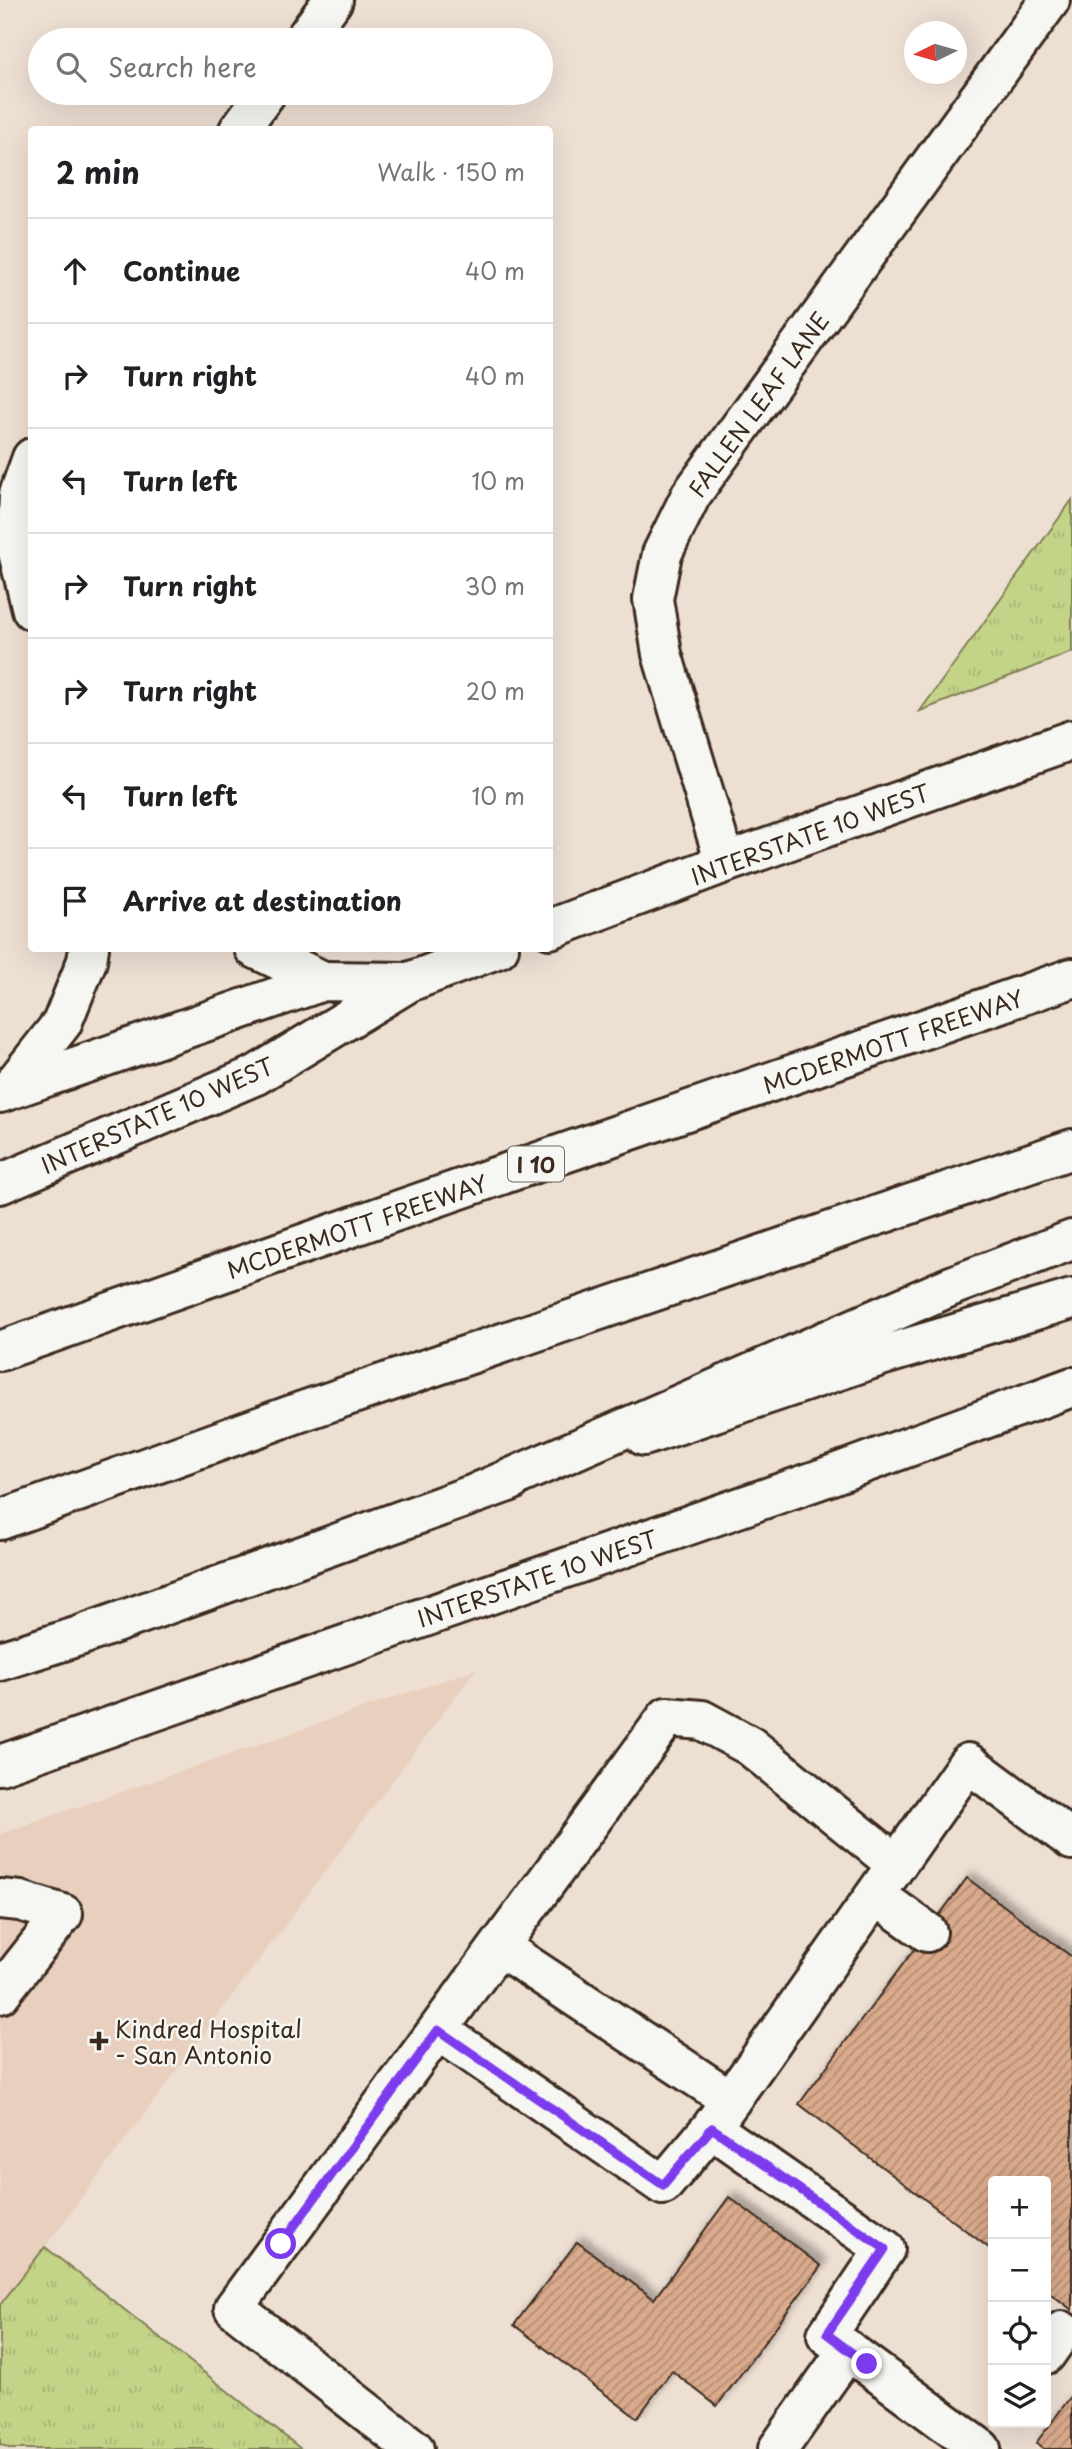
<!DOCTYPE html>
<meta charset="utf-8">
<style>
body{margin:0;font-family:"Playpen Sans",sans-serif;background:#f6f6f6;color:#202124}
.controls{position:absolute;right:21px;bottom:21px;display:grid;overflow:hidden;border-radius:7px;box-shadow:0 7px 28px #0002}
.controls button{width:63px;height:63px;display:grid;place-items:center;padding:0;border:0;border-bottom:2px solid #e0e0e0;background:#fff;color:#202124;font:35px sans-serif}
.compass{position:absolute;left:904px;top:21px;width:63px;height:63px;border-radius:50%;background:#fff;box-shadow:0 7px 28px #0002;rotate:265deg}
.stop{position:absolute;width:21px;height:21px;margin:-16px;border:5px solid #7c3aed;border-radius:50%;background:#fff}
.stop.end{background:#7c3aed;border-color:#fff;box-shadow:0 2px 7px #0008}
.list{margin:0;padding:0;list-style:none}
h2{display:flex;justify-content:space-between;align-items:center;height:91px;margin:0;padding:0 28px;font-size:30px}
h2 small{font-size:23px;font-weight:400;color:#757577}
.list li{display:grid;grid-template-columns:46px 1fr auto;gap:21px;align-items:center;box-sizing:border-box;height:105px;padding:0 28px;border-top:2px solid #e0e0e0}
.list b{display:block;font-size:26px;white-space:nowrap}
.list em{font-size:23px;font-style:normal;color:#757577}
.icon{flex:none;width:38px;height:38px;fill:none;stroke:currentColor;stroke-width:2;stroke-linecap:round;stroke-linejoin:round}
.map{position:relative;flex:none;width:1072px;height:2449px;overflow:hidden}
.search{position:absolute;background:#fff;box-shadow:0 7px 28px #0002;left:28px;top:28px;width:525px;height:77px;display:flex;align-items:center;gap:18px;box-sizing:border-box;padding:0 24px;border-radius:38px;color:#757577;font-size:26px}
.panel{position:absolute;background:#fff;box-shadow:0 7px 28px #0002;left:28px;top:126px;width:525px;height:826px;border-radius:7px}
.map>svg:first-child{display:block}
.built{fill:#e8cfbe}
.grass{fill:url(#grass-tufts);stroke:#7f7f53;stroke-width:2}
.building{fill:url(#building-hatch);stroke:#3b2a1e;stroke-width:2;filter:url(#shadow)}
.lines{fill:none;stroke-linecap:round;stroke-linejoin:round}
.minor-casing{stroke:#3b2a1e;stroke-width:44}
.major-casing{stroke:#3b2a1e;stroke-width:44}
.highway-casing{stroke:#3b2a1e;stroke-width:44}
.minor{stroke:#f6f6f2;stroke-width:38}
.major{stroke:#f6f6f2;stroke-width:38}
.highway{stroke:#f6f6f2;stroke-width:38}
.route{stroke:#7c3aed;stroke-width:9}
.poi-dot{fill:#3b2a1e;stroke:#f6f6f2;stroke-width:2.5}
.labels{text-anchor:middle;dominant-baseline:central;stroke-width:5;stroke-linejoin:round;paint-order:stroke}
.shield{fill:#f6f6f2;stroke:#73675e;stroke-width:2}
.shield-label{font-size:21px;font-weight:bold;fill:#3b2a1e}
.street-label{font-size:23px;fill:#3b2a1e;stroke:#f6f6f2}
.poi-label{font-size:23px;fill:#3b2a1e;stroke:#f6f6f2;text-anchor:start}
</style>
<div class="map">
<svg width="1072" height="2449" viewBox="0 0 1072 2449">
<defs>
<pattern id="grass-tufts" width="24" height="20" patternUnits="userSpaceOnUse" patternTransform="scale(1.75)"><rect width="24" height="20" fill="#c3d488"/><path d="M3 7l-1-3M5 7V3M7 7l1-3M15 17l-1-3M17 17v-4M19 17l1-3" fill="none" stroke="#a8b675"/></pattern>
<pattern id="building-hatch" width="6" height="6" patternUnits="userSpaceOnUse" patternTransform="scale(1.75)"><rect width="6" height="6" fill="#daaa8c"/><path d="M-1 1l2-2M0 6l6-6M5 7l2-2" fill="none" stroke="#b28b72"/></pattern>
<filter id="shadow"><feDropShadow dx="6" dy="-6" stdDeviation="3.5" flood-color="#0004"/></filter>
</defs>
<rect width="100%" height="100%" fill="#eedfd3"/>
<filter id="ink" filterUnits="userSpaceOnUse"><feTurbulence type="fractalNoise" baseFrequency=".0143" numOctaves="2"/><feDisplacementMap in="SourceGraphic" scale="14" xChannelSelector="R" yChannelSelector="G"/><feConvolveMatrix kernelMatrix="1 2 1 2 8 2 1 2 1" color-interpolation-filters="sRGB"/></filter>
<g filter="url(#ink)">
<path class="built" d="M476 1669 45 2247 0 2307V1834Z"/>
<path class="grass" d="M1072 500V652L920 711Z
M45 2247 301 2449H11L0 2444V2305Z"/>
<path class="building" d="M967 1878 1072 1957V2310L1046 2290V2181H993V2251L799 2104Z
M729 2197 821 2266 717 2406 672 2371 637 2418 514 2325 577 2242 654 2299Z
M1072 2395V2449H1044L1036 2443Z"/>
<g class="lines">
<defs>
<path id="minor" d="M304 40 333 0
M239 130 266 93
M32 458 19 494 17 548 32 610
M725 863 662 654 653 599 662 554 691 495 1050 0
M254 948 323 981
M10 1089 62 1023 87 961 89 948
M875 1895 927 1932
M0 1899 20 1901 63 1914 0 1994
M500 1947 731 2100
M438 2030 663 2185 711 2128
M1046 2354 1062 2331
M414 2449 234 2308 667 1717 702 1720 750 1746 896 1864
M778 2449 848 2350
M981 2449 827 2335 885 2249 711 2128 968 1763 1072 1840"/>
<path id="major" d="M550 929 725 863 1072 740
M0 1093 323 981 409 982
M0 1184 256 1075 409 982 499 948
M644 1436 884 1355 1072 1299
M0 1661 79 1636 511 1481
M0 1765 818 1480 1072 1387"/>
<path id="highway" d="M0 1351 408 1207 1072 978
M479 1492 954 1285 1072 1240
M0 1520 303 1411 1072 1149"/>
</defs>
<use href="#minor" class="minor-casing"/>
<use href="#major" class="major-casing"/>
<use href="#highway" class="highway-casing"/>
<use href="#minor" class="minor"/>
<use href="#major" class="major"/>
<use href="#highway" class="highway"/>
</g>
</g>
<g class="lines" filter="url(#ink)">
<path class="route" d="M281 2244 438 2030 663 2185 712 2128 885 2249 827 2334 867 2364"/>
</g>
<path class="poi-dot" d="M95.5 2030.5h7v7h7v7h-7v7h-7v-7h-7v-7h7z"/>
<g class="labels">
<rect class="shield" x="508" y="1146.5" width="56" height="35" rx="5"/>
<g class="shield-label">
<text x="536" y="1164">I 10</text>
</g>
<g class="street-label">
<text transform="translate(758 404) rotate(-54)">FALLEN LEAF LANE</text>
<text transform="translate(810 834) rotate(-20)">INTERSTATE 10 WEST</text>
<text transform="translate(893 1041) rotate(-19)">MCDERMOTT FREEWAY</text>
<text transform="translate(157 1115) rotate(-24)">INTERSTATE 10 WEST</text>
<text transform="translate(357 1226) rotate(-19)">MCDERMOTT FREEWAY</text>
<text transform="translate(537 1578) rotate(-19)">INTERSTATE 10 WEST</text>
</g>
<g class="poi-label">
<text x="115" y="2028">Kindred Hospital<tspan x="115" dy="26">- San Antonio</tspan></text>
</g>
</g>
</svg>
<div class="controls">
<button>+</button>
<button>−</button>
<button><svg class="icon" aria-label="locate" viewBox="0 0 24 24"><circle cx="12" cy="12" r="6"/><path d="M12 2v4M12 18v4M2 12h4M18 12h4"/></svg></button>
<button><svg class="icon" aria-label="layers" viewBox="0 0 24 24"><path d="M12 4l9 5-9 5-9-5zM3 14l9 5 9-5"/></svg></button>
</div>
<svg class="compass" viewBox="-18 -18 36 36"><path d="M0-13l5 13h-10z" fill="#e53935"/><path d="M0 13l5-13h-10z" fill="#757577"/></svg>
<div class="stop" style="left:281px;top:2244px"></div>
<div class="stop end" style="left:867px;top:2364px"></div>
<div class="search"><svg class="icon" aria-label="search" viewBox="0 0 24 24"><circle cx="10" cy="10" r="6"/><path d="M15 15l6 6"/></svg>Search here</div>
<section class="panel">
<h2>2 min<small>Walk · 150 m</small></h2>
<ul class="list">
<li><svg class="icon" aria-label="ahead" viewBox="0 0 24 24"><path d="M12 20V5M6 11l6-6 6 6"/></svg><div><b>Continue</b></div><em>40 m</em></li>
<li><svg class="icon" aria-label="right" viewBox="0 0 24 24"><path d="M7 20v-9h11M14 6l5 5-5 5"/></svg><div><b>Turn right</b></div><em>40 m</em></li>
<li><svg class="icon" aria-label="left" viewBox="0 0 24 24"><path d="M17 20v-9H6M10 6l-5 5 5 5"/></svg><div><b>Turn left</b></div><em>10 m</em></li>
<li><svg class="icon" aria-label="right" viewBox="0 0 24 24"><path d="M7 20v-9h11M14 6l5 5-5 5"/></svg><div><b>Turn right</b></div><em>30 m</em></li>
<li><svg class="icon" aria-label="right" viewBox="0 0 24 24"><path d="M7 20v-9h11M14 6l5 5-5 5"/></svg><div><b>Turn right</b></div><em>20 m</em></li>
<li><svg class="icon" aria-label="left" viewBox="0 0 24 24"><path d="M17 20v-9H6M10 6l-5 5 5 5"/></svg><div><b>Turn left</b></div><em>10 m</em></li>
<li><svg class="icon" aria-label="arrive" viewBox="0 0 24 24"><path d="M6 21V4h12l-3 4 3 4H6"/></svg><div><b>Arrive at destination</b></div></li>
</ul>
</section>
</div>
